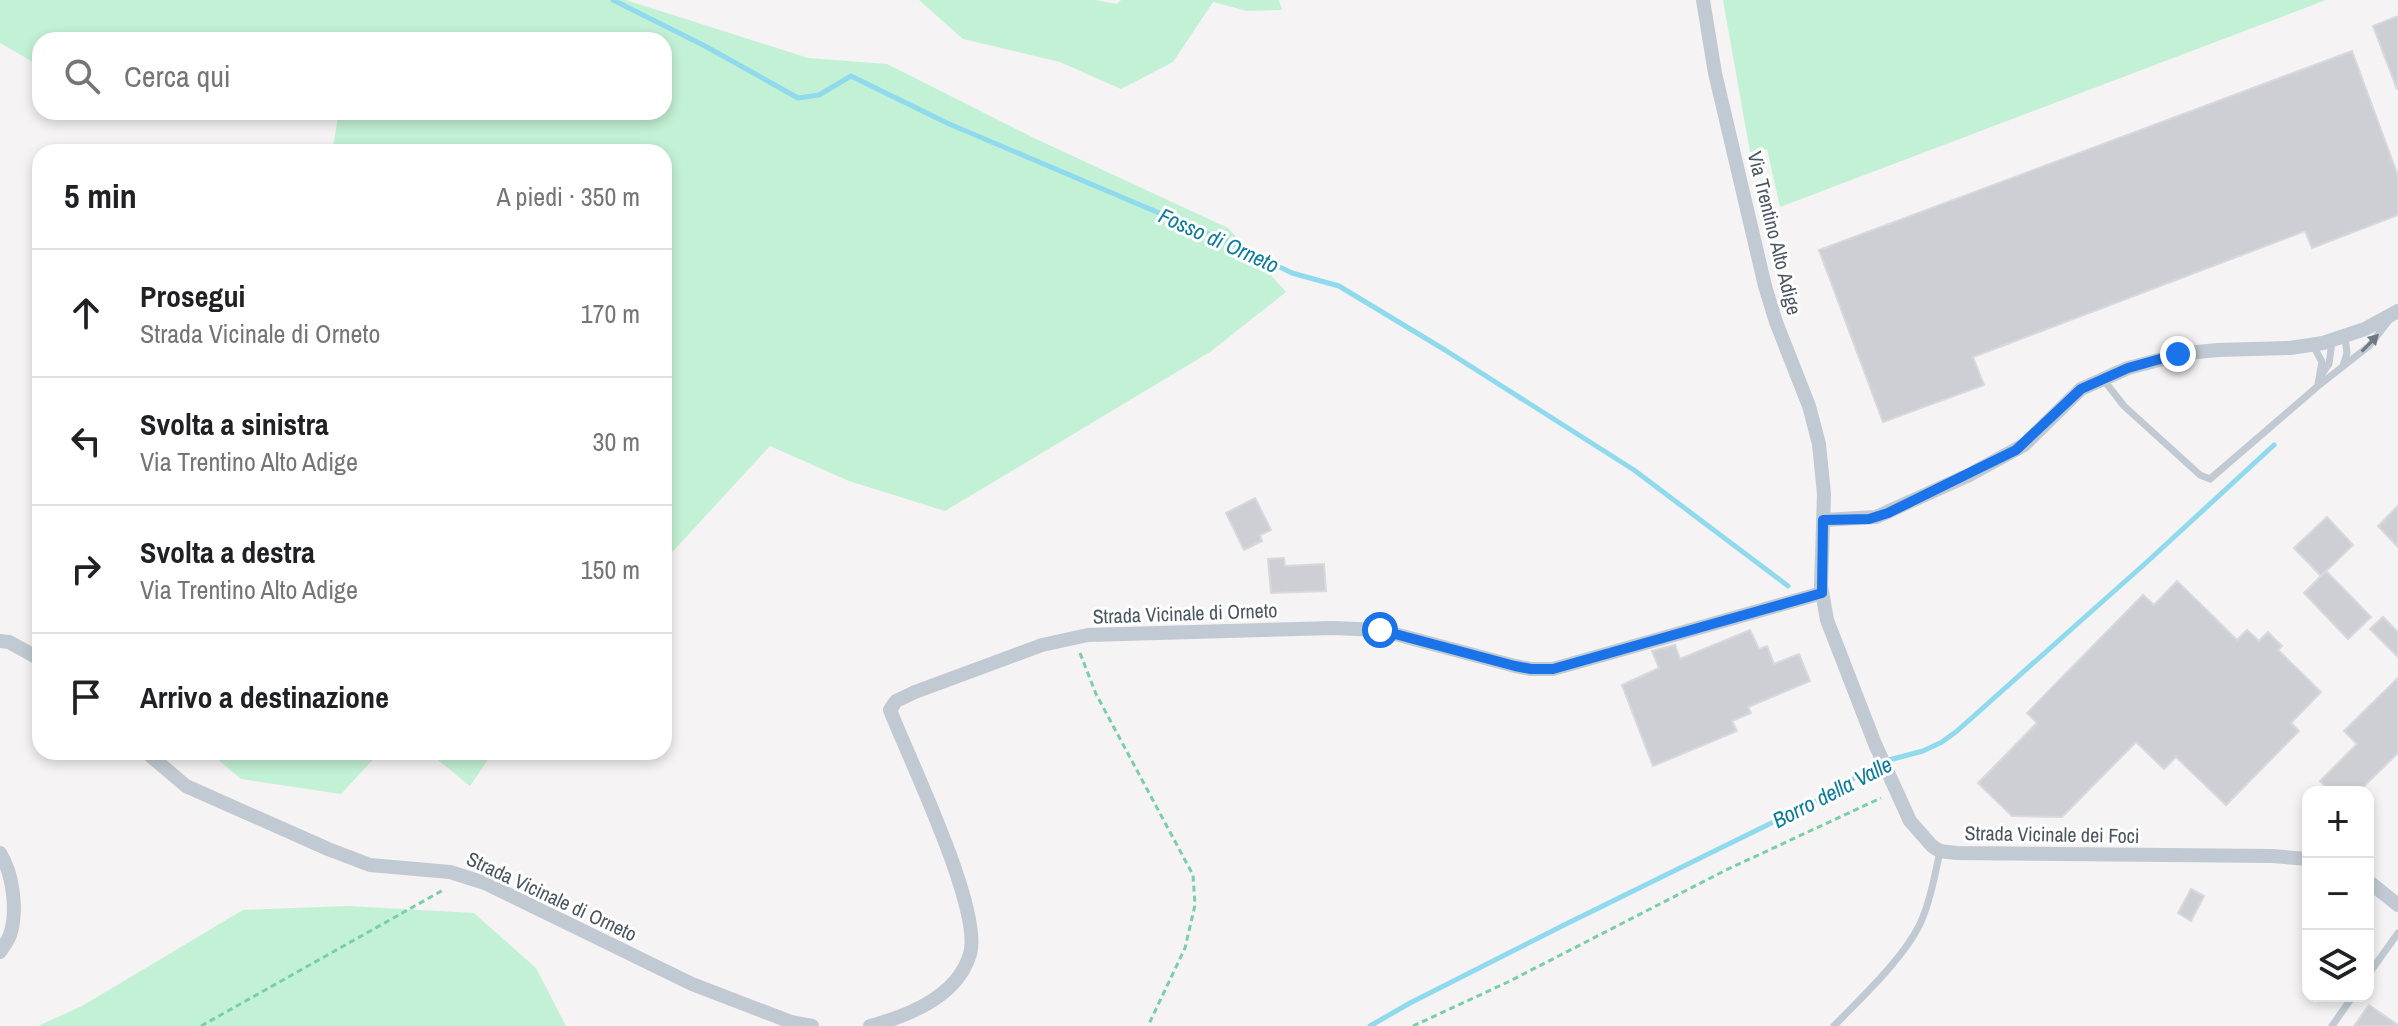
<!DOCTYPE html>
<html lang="it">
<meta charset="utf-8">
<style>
body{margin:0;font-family:"Archivo Narrow",sans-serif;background:#f2f2f2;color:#202124}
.controls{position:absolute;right:24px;bottom:24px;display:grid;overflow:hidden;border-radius:16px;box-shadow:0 4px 12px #0003}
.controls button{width:72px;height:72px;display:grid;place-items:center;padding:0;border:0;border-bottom:2px solid #e0e0e0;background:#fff;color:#202124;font:40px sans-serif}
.stop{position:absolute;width:24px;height:24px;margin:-18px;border:6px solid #1a73e8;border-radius:50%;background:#fff}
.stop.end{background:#1a73e8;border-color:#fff;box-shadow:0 2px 8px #0008}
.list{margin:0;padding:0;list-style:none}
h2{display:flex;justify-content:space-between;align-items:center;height:104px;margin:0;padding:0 32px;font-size:34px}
h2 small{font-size:26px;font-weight:400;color:#757577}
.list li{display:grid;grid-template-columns:52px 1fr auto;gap:24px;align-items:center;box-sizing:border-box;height:128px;padding:0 32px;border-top:2px solid #e0e0e0}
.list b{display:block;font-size:30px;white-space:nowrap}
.list p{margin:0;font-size:26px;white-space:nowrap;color:#757577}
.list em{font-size:26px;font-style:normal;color:#757577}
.icon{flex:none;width:44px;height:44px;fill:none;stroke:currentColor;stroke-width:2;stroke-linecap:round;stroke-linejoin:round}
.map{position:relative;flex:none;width:2398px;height:1026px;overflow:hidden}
.search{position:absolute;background:#fff;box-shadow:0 4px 12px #0003;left:32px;top:32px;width:640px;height:88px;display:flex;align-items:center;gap:20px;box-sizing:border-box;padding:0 28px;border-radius:24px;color:#757577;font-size:30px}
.panel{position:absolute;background:#fff;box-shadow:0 4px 12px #0003;left:32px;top:144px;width:640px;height:616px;border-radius:24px}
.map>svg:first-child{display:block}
.green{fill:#c3f1d5}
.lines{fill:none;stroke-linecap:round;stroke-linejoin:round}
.stream{stroke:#90daee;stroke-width:5}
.building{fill:#cdcfd5;stroke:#d7d9de;stroke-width:2}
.path{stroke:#7ad0a6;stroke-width:3;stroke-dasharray:6 4;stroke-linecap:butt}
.lane{stroke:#c1cad2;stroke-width:7}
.street{stroke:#c1cad2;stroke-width:14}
.oneway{fill:#6e7983}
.route{stroke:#1a73e8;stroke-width:10}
.labels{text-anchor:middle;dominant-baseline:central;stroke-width:6;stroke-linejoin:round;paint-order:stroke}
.street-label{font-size:20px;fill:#4a5661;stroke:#fff}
.water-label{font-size:22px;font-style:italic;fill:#0c7c9b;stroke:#fff}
</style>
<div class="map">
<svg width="2398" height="1026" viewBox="0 0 2398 1026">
<rect width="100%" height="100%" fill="#f5f3f3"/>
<path class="green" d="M0 0H626L808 58 887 64 1036 139 1228 228 1286 292 1210 352 945 511 849 481 770 446 664 561V152H332L339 112H664V40H40V66L0 43Z
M919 0H1095L1117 4 1121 0H1279L1282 10 1247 11 1213 2 1173 62 1121 89 1060 62 963 39Z
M1723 0H2326L1780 207 1767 149 1750 152Z
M209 752H380L341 794 241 779Z
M428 752H493L470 786Z
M348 906 474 913 536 968 566 1026H38L82 1006 243 910Z"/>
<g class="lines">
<path class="stream" d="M613 0 705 46 798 98 819 95 851 76 947 123 1237 246 1292 273 1339 286 1445 350 1634 470 1788 586
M1370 1026 1410 1003 1564 925 1824 797 1872 767 1889 760 1923 751 1942 742 1957 731 2148 561 2274 445"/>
</g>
<path class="building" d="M2398 16V89H2397L2373 26Z
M2352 51 2398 176V215L2312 248 2305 231 1973 357 1984 385 1883 422 1819 250Z
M1255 498 1271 530 1260 535 1262 541 1244 550 1226 513Z
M2398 506V547L2378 526Z
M2327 517 2353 545 2321 576 2294 548Z
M1284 558 1285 566 1324 564 1326 591 1271 593 1268 559Z
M2326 571 2371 617 2348 639 2304 593Z
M2177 581 2237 640 2247 630 2259 641 2268 632 2282 646 2278 650 2321 692 2291 723 2299 731 2226 805 2176 757 2164 769 2136 742 2062 817 2012 816 1978 783 2037 723 2027 713 2143 595 2154 605Z
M2383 617 2398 632V657L2370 629Z
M1750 630 1759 649 1767 646 1774 664 1799 654 1810 681 1748 707 1751 713 1732 721 1737 731 1653 766 1622 685 1659 668 1652 651 1675 645 1680 659Z
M2398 678V753L2358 792H2331L2320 781 2357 744 2344 731Z
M2191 889 2204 896 2191 921 2178 913Z
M2369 1005 2398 1025V1026H2354Z"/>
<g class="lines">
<path class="path" d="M1080 653 1096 694 1193 875 1195 905 1185 948 1148 1026
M201 1026 445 889
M1413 1026 1508 982 1726 870 1881 798"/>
<path class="lane" d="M2313 345 2322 362 2318 384
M2343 366 2347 353 2345 337
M2322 374 2329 364 2332 341
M2103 379 2124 406 2200 475 2210 479 2318 386 2369 346 2390 319
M2368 975 2398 933
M1834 1026C1861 998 1903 959 1920 924 1930 902 1935 875 1940 851
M2332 1026 2353 996"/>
<path class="street" d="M1703 0 1715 73 1765 286 1776 322 1809 406 1819 444 1824 494 1821 586 1827 620 1875 744 1910 821 1932 846 1940 851 1956 853 2272 856 2308 859
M1823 520 1876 517 1969 475 2024 445 2081 389 2128 368 2186 353 2218 350 2290 348 2323 343 2365 329 2398 311
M0 641 9 642 40 659
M146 752 186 786 328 849 370 865 450 872 485 883 692 984 791 1022 812 1026
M0 853C13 874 18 911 10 935 8 941 3 947 0 952
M2368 881 2398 905
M870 1026C908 1016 958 996 970 954 983 910 909 759 890 710L896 701 915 692 1042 645 1088 635 1333 628 1380 630 1515 666 1531 669H1553L1822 593"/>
</g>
<defs><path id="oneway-solid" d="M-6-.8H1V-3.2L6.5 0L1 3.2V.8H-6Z" transform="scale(2)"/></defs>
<use class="oneway" href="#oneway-solid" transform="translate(2370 343) rotate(-46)"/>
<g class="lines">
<path class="route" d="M1380 630 1515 666 1531 669H1553L1822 593 1823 520 1869 519 1888 513 2016 450 2081 389 2128 368 2178 354"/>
</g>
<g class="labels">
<g class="street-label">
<text transform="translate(1775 233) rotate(76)">Via Trentino Alto Adige</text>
<text transform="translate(1185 613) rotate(-2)">Strada Vicinale di Orneto</text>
<text transform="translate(2052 834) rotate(1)">Strada Vicinale dei Foci</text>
<text transform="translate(552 896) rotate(25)">Strada Vicinale di Orneto</text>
</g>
<g class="water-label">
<text transform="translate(1219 240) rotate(24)">Fosso di Orneto</text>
<text transform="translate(1832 792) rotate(-27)">Borro della Valle</text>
</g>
</g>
</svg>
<div class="controls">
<button>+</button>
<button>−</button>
<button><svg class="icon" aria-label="layers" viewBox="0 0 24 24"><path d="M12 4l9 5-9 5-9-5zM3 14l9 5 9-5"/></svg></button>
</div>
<div class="stop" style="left:1380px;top:630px"></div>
<div class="stop end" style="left:2178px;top:354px"></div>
<div class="search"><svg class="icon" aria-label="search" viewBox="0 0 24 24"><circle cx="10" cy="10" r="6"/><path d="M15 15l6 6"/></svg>Cerca qui</div>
<section class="panel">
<h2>5 min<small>A piedi · 350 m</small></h2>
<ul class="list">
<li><svg class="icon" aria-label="ahead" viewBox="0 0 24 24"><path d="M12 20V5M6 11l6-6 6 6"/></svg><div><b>Prosegui</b><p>Strada Vicinale di Orneto</p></div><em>170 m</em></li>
<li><svg class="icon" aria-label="left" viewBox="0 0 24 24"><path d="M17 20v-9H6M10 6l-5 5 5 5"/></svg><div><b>Svolta a sinistra</b><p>Via Trentino Alto Adige</p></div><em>30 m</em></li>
<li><svg class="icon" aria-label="right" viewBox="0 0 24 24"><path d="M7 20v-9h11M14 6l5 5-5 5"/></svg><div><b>Svolta a destra</b><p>Via Trentino Alto Adige</p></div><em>150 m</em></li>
<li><svg class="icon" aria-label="arrive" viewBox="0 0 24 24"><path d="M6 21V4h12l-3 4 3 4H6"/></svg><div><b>Arrivo a destinazione</b></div></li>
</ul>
</section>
</div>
